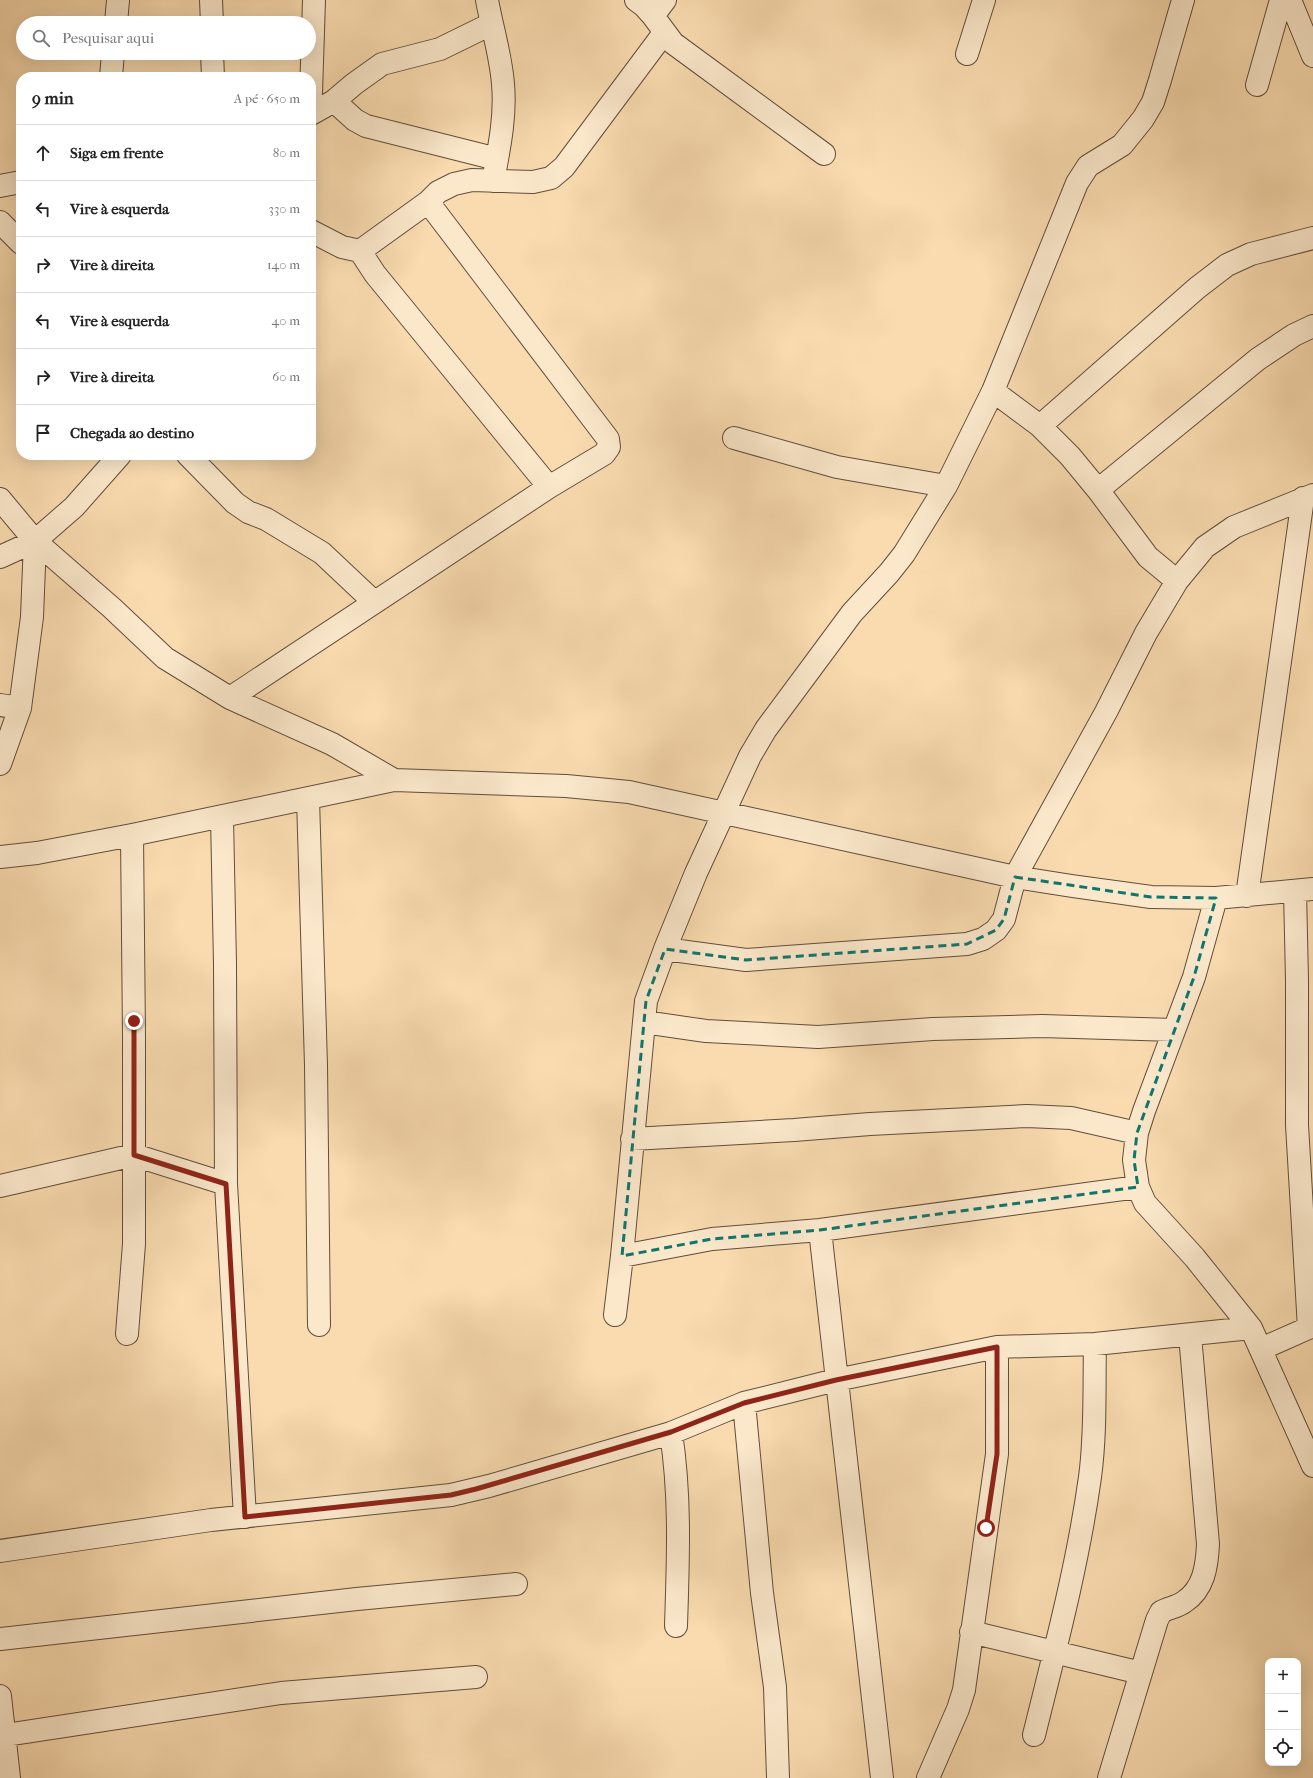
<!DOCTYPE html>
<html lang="pt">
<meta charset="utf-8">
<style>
body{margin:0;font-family:"IM FELL French Canon",serif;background:#f6f6f6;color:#222}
.controls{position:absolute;right:12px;bottom:12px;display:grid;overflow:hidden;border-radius:8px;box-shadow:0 4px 16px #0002}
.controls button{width:36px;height:36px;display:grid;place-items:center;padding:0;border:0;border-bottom:1px solid #e0e0e0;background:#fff;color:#222;font:20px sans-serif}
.stop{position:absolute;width:12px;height:12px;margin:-9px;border:3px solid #8f2418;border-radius:50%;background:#fff}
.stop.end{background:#8f2418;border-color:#fff;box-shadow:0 1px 4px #0008}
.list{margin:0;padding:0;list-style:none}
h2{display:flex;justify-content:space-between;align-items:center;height:52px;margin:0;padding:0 16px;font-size:17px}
h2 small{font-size:13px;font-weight:400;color:#767676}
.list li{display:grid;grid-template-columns:26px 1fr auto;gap:12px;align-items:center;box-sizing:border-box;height:56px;padding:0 16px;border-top:1px solid #e0e0e0}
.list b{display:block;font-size:15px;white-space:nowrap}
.list em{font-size:13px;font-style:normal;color:#767676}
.icon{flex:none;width:22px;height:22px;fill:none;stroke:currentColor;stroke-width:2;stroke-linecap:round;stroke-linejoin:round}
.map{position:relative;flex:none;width:1313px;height:1778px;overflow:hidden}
.search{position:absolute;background:#fff;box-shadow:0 4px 16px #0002;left:16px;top:16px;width:300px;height:44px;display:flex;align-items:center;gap:10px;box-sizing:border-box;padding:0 14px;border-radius:22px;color:#767676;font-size:15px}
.panel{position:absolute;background:#fff;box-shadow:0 4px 16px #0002;left:16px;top:72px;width:300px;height:388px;border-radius:16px}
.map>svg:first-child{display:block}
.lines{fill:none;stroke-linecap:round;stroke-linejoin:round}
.minor-casing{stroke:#604e3c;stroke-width:24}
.minor{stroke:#fbe8cb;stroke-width:22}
.route{stroke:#8f2418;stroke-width:5}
.marked{fill:none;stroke:#0f766e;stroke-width:3;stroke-dasharray:8 5;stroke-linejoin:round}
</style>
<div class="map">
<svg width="1313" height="1778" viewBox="0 0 1313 1778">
<rect width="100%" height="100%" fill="#f9dbaf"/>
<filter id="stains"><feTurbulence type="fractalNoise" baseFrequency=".005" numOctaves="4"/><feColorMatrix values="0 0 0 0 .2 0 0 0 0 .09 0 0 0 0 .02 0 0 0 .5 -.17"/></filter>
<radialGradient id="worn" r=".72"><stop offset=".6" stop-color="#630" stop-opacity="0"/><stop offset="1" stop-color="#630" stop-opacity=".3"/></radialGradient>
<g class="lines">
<defs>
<path id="minor" d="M211 0 212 23
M487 0C492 28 501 56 503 84 506 116 499 149 493 181
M636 0 644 6 653 16 673 43 824 154
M1290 0 1313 56
M653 16 665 0
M116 23 118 0
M212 53 213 77
M967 54 984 0
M111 77 113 53
M1257 85 1281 0
M311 93 314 0
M334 101 355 120 366 126 497 159
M311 114 334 101 354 84 382 64 440 49 491 24
M0 186 21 182
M428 202 608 439 609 447 604 454 549 487
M0 222 21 243
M360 251 428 202 438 192 454 184 472 180 533 182 551 178 564 167 664 33
M993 391 1040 426 1070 456 1098 490 1148 557 1177 581
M1040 426 1197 288 1227 265 1251 254 1313 238
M734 438 837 467 946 486
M188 455 235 503 248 512 266 519 322 553 373 601
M1098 490 1258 359 1294 335 1313 326
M0 499 35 541 112 608 165 658 230 698 332 744 394 780 566 786 629 792 1015 877 1072 886 1151 897 1216 898 1313 889
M0 557 35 541 74 507 120 455
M230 698 549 487 375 274 360 251 342 247 311 231
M0 705 20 708
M0 764 20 708 32 617 35 541
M308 799 316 1065 319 1325
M222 817 225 964 226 1184 245 1517
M0 857 37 853 132 835 394 780
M1295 891 1297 980V1125L1309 1328
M1247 896 1303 498
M1216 898 1194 977 1144 1111 1137 1133 1134 1160 1138 1187 1145 1203 1195 1258 1251 1328 1313 1466
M665 949 746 960 967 944 983 939 996 930 1004 919 1015 877 1106 712 1146 633 1177 581 1205 547 1234 527 1313 495
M644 1022 706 1031 818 1037 933 1029 1042 1026 1174 1030
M632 1139 794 1130 870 1124 1027 1116 1071 1118 1137 1133
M0 1186 134 1155 226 1184
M820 1230 882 1778
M622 1256 712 1239 820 1230 1138 1187
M615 1315 622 1256 644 1022 646 1001 665 949 696 873 750 756 766 729 852 613 889 573 904 554 946 486 993 391 1077 183 1088 166 1122 145 1143 119 1153 102 1160 80 1183 0
M127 1334 134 1244V1036L132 835
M1261 1349 1313 1326
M744 1403 762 1593 775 1687 778 1778
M671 1433C681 1498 678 1561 676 1626
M0 1551 211 1520 451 1495 489 1486 671 1433 744 1403 836 1380 997 1347 1095 1344 1251 1328
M971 1632 1141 1673
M0 1639 357 1599 516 1584
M0 1696 9 1778
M1034 1735C1055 1650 1078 1564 1090 1477 1096 1433 1094 1388 1095 1344
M0 1736 281 1693 476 1677
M928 1778 958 1709 964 1690 997 1454V1347
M1109 1778 1157 1620 1161 1612C1168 1608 1177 1607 1184 1602 1204 1589 1207 1566 1208 1544L1190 1335"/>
</defs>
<use href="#minor" class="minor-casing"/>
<use href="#minor" class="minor"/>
</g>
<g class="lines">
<path class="route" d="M134 1021V1155L226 1184 245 1517 451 1495 476 1489 671 1432 744 1403 836 1380 997 1347V1454L986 1528"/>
</g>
<path class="marked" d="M1015 877 1151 897 1216 898 1194 977 1137 1133 1134 1160 1138 1187 820 1230 712 1239 622 1256 644 1022 646 1001 665 949 746 960 967 944 996 930 1004 919Z"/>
<rect width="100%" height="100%" filter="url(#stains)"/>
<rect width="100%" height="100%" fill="url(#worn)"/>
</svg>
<div class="controls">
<button>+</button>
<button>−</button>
<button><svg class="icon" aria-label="locate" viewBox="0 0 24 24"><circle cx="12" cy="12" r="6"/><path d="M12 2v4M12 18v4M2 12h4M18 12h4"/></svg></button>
</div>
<div class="stop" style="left:986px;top:1528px"></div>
<div class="stop end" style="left:134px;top:1021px"></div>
<div class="search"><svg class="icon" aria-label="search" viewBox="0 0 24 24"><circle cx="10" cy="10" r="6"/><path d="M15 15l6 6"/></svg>Pesquisar aqui</div>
<section class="panel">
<h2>9 min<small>A pé · 650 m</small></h2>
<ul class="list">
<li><svg class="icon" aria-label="ahead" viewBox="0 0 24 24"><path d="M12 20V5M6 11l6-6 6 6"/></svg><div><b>Siga em frente</b></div><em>80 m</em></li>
<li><svg class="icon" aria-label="left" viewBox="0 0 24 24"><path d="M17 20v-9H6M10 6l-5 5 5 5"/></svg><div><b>Vire à esquerda</b></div><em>330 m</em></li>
<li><svg class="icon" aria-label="right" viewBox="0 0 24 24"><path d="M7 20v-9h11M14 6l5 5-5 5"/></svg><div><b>Vire à direita</b></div><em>140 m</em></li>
<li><svg class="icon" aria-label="left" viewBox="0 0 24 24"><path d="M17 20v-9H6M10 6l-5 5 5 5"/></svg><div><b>Vire à esquerda</b></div><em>40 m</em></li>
<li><svg class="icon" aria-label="right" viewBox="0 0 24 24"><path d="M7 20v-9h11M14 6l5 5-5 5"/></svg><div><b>Vire à direita</b></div><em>60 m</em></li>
<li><svg class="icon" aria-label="arrive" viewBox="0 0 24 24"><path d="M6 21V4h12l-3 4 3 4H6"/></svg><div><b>Chegada ao destino</b></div></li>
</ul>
</section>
</div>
